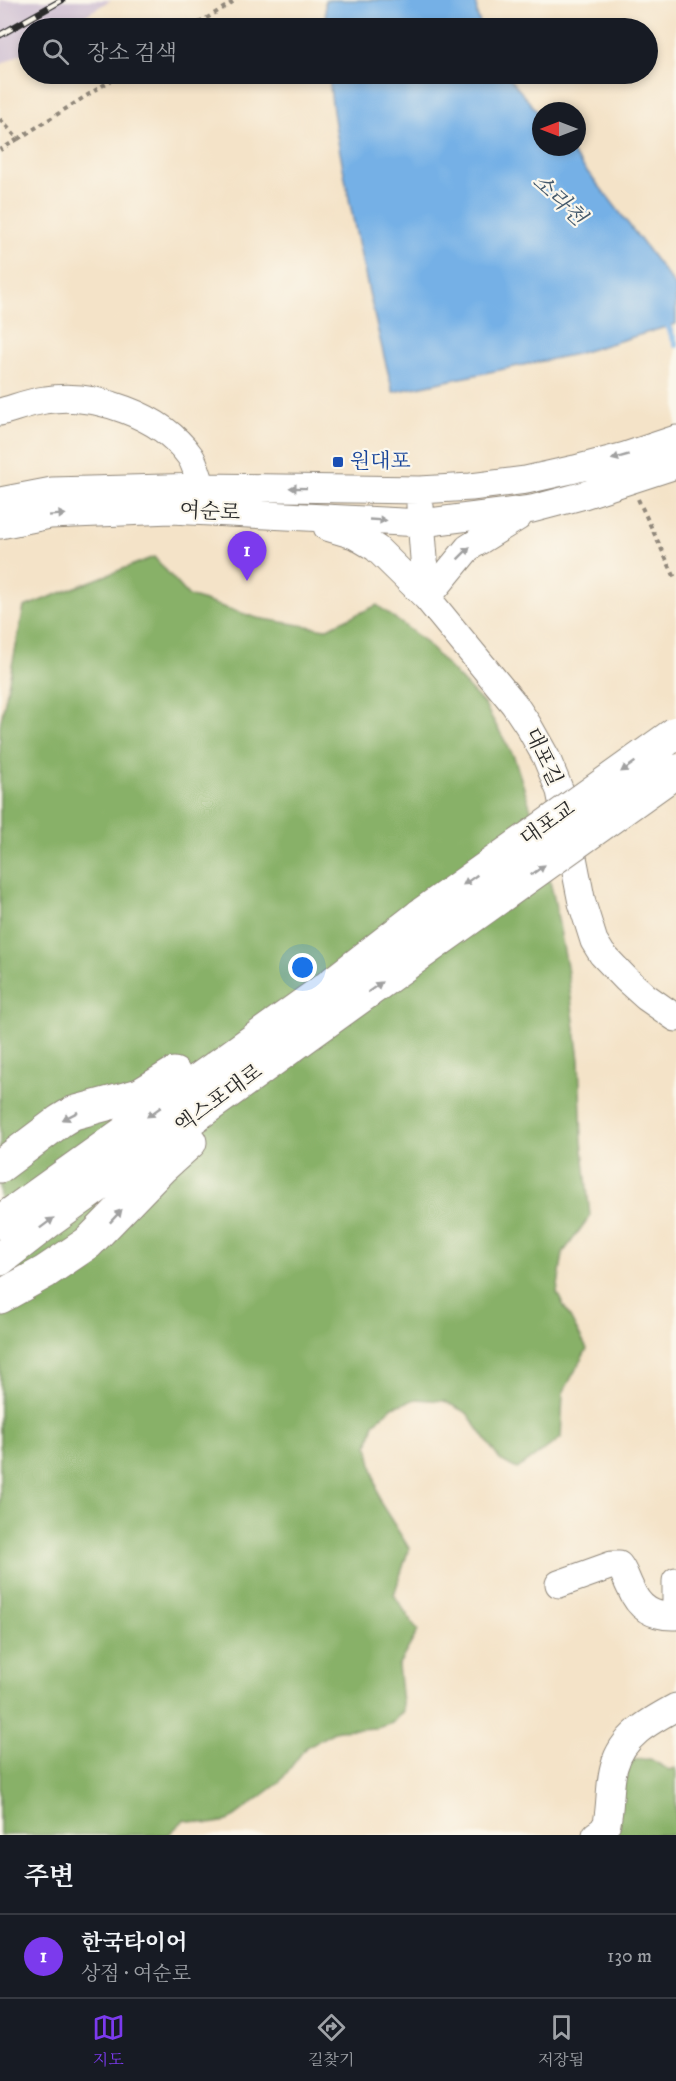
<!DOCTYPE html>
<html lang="ko">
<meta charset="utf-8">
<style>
body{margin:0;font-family:"IM FELL DW Pica","Noto Serif KR",serif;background:#20242c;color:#f1f3f6}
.compass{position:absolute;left:532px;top:102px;width:54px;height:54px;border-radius:50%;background:#171b24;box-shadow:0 3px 9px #0003;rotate:270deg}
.you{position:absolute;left:303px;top:968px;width:21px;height:21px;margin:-15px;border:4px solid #fff;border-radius:50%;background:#1a73e8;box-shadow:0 0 0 9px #1a73e833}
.badge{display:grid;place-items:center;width:39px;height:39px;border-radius:50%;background:#7c3aed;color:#fff;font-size:20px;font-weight:700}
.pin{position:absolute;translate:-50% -50px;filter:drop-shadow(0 2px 3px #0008)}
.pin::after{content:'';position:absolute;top:32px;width:21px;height:18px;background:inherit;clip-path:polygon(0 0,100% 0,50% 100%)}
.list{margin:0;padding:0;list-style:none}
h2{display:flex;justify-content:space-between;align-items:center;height:78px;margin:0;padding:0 24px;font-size:26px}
h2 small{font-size:20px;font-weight:400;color:#9ea1a6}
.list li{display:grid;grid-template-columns:39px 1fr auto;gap:18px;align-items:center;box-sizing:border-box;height:84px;padding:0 24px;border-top:2px solid #363941}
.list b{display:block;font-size:22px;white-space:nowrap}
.list p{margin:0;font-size:20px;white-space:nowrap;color:#9ea1a6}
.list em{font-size:20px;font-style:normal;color:#9ea1a6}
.icon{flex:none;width:33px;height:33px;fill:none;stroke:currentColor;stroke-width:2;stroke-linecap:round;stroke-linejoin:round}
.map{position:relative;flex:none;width:676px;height:1835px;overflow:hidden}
.search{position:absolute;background:#171b24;box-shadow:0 3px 9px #0003;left:18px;right:18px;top:18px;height:66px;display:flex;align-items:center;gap:15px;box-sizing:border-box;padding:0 21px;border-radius:33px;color:#9ea1a6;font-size:22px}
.sheet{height:162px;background:#171b24}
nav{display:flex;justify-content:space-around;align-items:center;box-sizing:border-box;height:84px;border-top:2px solid #363941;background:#171b24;font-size:16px;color:#9ea1a6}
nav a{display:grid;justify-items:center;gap:3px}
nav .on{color:#7c3aed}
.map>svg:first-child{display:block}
.industrial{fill:#cebed1}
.forest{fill:#88b168;stroke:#5a6e4a;stroke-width:1.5}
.water{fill:#74b0e6;stroke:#506e88;stroke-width:1.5}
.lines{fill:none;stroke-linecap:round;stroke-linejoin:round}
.stream{stroke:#74b0e6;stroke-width:6}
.minor-casing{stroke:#90877a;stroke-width:29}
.highway-casing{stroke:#90877a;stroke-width:35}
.path{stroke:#90877a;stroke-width:4;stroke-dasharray:4.5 4.5;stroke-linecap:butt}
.minor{stroke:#fff;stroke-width:27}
.highway{stroke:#fff;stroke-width:33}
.rail-casing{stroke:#2b2b2b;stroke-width:7}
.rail{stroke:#fbf7ec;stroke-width:4.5;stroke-dasharray:14;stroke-linecap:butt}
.highway-bridge-casing{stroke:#90877a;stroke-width:35;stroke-linecap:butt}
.highway-bridge{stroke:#fff;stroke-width:33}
.oneway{fill:#a0a0a0}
.transit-dot{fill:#1a4fb4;stroke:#fbf7ec;stroke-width:2}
.labels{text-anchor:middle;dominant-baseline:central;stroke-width:4.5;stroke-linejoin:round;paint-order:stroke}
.transit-label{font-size:21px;fill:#164399;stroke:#fbf7ec;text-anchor:start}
.street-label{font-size:21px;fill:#2b2b2b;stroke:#fbf7ec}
.water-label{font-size:22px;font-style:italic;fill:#455a6c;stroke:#fbf7ec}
</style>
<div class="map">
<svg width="676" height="1835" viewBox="0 0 676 1835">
<rect width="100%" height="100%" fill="#fbf7ec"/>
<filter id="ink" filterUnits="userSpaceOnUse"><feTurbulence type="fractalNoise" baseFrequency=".0167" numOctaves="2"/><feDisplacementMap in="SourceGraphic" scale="12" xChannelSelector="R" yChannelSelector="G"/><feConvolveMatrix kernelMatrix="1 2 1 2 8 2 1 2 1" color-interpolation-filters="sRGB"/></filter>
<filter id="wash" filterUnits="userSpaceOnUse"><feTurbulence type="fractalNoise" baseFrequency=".008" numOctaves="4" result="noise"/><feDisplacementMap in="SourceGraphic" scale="24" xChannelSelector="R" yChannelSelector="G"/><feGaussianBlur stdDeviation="1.35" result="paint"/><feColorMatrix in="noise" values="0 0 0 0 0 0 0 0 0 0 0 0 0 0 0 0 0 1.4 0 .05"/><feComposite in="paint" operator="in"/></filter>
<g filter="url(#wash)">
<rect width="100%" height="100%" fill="#f4e3c8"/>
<path class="industrial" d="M0 0H111L64 28H28V50L0 65Z"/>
<path class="forest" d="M154 557 189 596 257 618 325 629 377 605 422 639 484 704 514 757 535 822 554 898 567 967 579 1060 582 1140 590 1216 563 1253 557 1293 587 1349 563 1393 561 1438 517 1469 500 1460 467 1413 444 1401 416 1399 393 1407 374 1423 368 1446 380 1502 409 1548 394 1595 418 1631 398 1666 403 1711 392 1723 377 1728 338 1730 306 1747 279 1783 228 1821 209 1824 184 1820 168 1835H0V725L24 607Z
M650 1759 669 1770 676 1768V1835H614L623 1779 632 1760Z"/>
<path class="water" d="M325 0H476L477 15 482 28H326Z
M329 74H506L541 116V147H567L608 197 676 287V324L576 354 393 392C377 330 363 267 350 204 342 161 332 118 329 74Z"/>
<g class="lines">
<path class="stream" d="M663 322 668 326 676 345"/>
</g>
</g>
<g filter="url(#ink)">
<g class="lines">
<defs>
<path id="minor" d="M0 412C15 408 30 402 45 400 94 392 161 415 190 456 196 465 198 477 202 487
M0 501 52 491 202 487 420 490 471 487 526 480 575 469 625 456 676 439
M420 506 427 598 514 704 528 725 546 757 560 791 582 903 594 941 602 954 626 979 646 997 676 1018
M0 525 50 515 171 510 422 523 532 509 581 496 676 465
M327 527 354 535 376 548 427 598 468 548 518 517
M676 1581V1614
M559 1584 612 1565H619C624 1571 626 1579 630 1587 639 1609 653 1617 676 1616
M596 1835 603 1830 607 1823C611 1804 609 1785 614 1767 622 1736 650 1721 676 1707"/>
<path id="highway" d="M0 1166 60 1121 73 1113 140 1095 174 1074
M0 1222 327 988 421 915
M0 1259 49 1221 439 940
M0 1297 45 1272 88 1243 161 1168 190 1142"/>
</defs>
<use href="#minor" class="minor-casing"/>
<use href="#highway" class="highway-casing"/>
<path class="path" d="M191 28 236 0
M0 119 18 139 0 150
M18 139 121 74
M638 499 676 580"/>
<use href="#minor" class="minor"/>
<use href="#highway" class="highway"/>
<defs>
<path id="rail" d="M0 35 62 0"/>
</defs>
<use href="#rail" class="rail-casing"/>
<use href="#rail" class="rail"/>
<defs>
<path id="highway-bridge" d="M421 915 676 733
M439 940 676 771"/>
</defs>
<use href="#highway-bridge" class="highway-bridge-casing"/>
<use href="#highway-bridge" class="highway-bridge"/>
</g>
<defs><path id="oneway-solid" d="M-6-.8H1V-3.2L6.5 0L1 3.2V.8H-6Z" transform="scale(1.5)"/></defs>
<g class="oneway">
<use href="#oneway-solid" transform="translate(620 457) rotate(164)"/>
<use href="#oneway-solid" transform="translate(298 488) rotate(-179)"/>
<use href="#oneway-solid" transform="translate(57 515) rotate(-4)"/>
<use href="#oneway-solid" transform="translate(378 520) rotate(3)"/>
<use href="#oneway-solid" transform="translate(464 553) rotate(-45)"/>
<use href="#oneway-solid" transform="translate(628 767) rotate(145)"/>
<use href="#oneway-solid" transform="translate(538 870) rotate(-36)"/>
<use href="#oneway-solid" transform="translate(470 880) rotate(145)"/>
<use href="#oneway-solid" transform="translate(375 987) rotate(-36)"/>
<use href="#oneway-solid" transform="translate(154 1112) rotate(145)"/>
<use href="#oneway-solid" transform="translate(70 1116) rotate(153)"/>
<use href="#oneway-solid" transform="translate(116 1216) rotate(-47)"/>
<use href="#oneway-solid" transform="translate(47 1223) rotate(-37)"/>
</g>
</g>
<rect class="transit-dot" x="332" y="456" width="12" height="12" rx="3"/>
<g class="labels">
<g class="transit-label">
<text x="350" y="462">원대포</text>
</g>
<g class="street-label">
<text transform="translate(210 512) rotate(3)">여순로</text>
<text transform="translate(543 757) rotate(65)">대포길</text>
<text transform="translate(548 824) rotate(-35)">대포교</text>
<text transform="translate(219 1099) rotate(-36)">엑스포대로</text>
</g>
<g class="water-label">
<text transform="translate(559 200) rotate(43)">소라천</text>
</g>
</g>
</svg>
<svg class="compass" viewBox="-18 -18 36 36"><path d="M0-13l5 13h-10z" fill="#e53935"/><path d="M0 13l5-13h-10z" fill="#9ea1a6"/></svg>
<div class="you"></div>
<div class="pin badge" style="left:247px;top:581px">1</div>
<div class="search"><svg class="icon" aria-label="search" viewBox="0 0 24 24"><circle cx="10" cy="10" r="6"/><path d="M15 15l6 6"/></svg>장소 검색</div>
</div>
<section class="sheet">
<h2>주변<small></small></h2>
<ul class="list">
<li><span class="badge">1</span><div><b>한국타이어</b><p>상점 · 여순로</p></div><em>130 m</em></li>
</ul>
</section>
<nav>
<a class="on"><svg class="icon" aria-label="map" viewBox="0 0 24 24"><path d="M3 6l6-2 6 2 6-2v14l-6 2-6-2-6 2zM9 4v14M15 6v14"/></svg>지도</a>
<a><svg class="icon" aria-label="directions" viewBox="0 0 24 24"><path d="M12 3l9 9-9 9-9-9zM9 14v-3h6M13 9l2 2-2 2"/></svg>길찾기</a>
<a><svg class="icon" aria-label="saved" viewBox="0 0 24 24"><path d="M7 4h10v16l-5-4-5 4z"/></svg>저장됨</a>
</nav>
